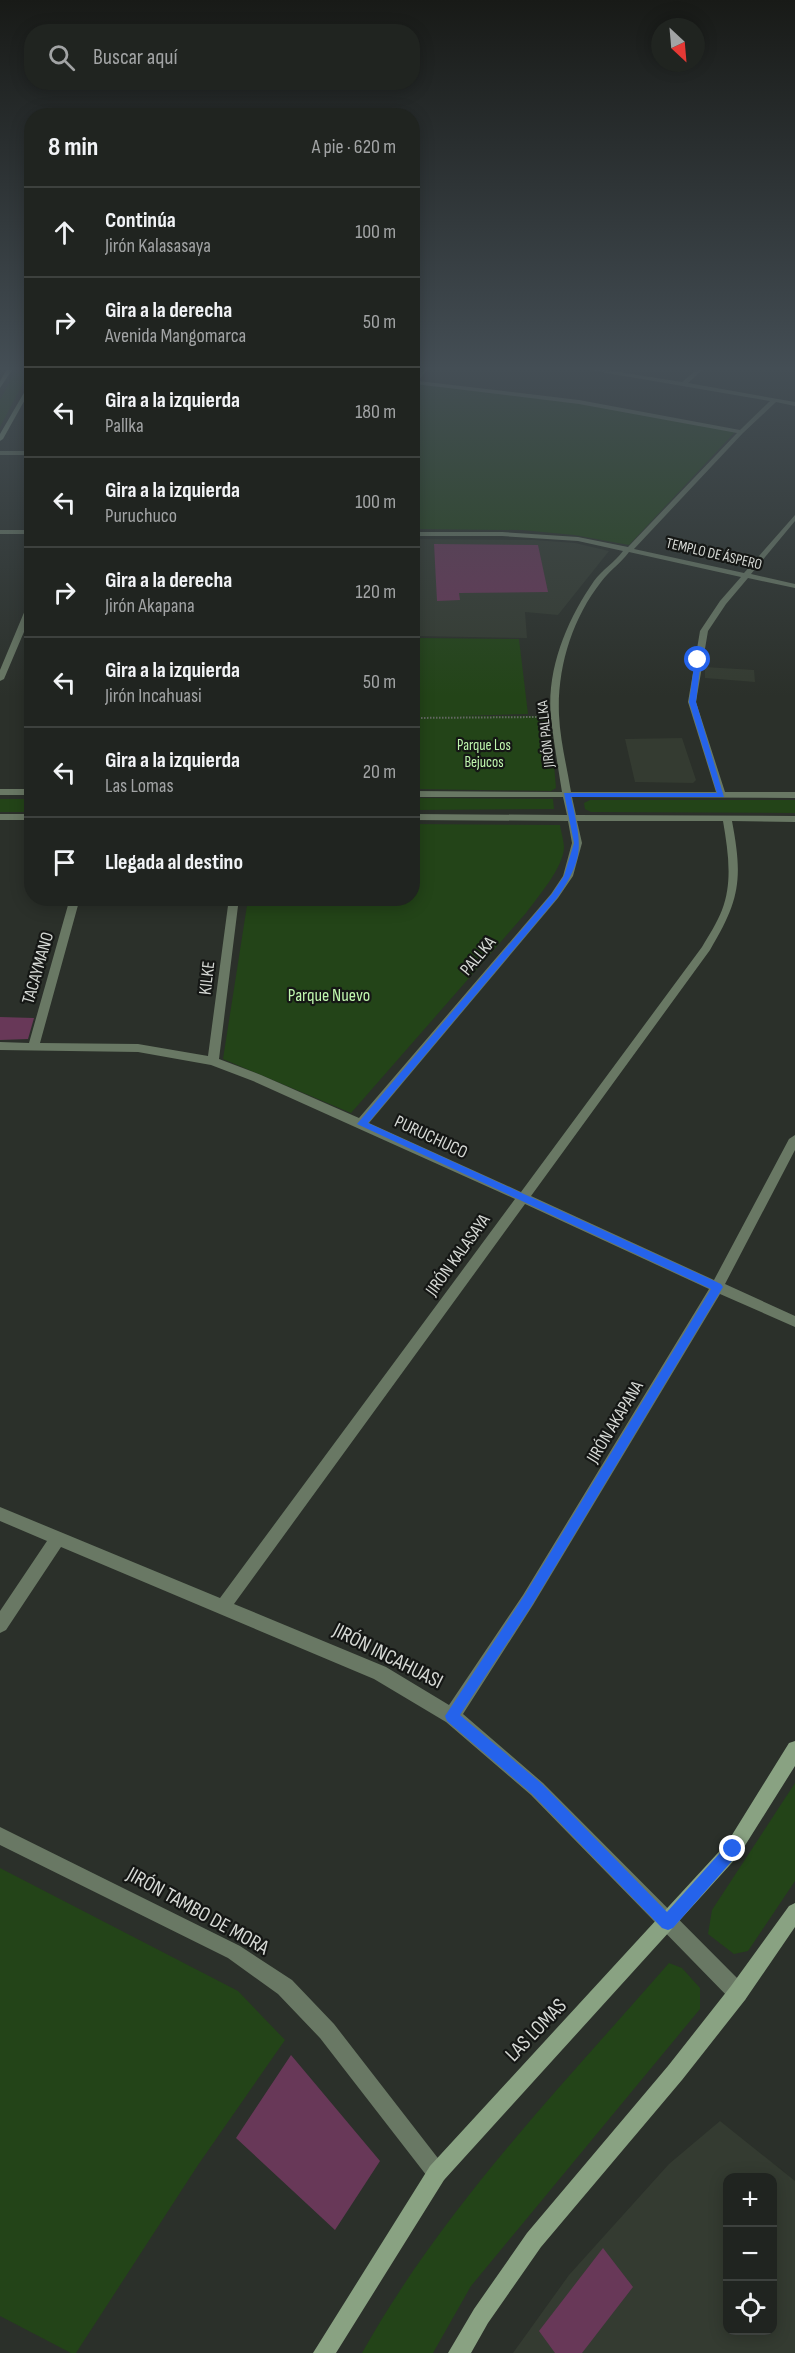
<!DOCTYPE html>
<html lang="es">
<meta charset="utf-8">
<style>
body{margin:0;font-family:"Sofia Sans Condensed",sans-serif;background:#282c29;color:#f1f3f6}
.controls{position:absolute;right:18px;bottom:18px;display:grid;overflow:hidden;border-radius:12px;box-shadow:0 3px 15px #0003}
.controls button{width:54px;height:54px;display:grid;place-items:center;padding:0;border:0;border-bottom:2px solid #3d413e;background:#202420;color:#f1f3f6;font:30px sans-serif}
.compass{position:absolute;left:651px;top:18px;width:54px;height:54px;border-radius:50%;background:#202420;box-shadow:0 3px 15px #0003;rotate:154deg}
.stop{position:absolute;width:18px;height:18px;margin:-14px;border:4px solid #2563eb;border-radius:50%;background:#fff}
.stop.end{background:#2563eb;border-color:#fff;box-shadow:0 2px 6px #0008}
.list{margin:0;padding:0;list-style:none}
h2{display:flex;justify-content:space-between;align-items:center;height:78px;margin:0;padding:0 24px;font-size:26px}
h2 small{font-size:20px;font-weight:400;color:#a2a4a5}
.list li{display:grid;grid-template-columns:39px 1fr auto;gap:18px;align-items:center;box-sizing:border-box;height:90px;padding:0 24px;border-top:2px solid #3d413e}
.list b{display:block;font-size:22px;white-space:nowrap}
.list p{margin:0;font-size:20px;white-space:nowrap;color:#a2a4a5}
.list em{font-size:20px;font-style:normal;color:#a2a4a5}
.icon{flex:none;width:33px;height:33px;fill:none;stroke:currentColor;stroke-width:2;stroke-linecap:round;stroke-linejoin:round}
.map{position:relative;flex:none;width:795px;height:2353px;overflow:hidden}
.search{position:absolute;background:#202420;box-shadow:0 3px 15px #0003;left:24px;top:24px;width:396px;height:66px;display:flex;align-items:center;gap:15px;box-sizing:border-box;padding:0 21px;border-radius:24px;color:#a2a4a5;font-size:22px}
.panel{position:absolute;background:#202420;box-shadow:0 3px 15px #0003;left:24px;top:108px;width:396px;height:798px;border-radius:24px}
.map>svg:first-child{display:block}
.built{fill:#343b31;fill-rule:evenodd}
.green{fill:#234418}
.building{fill:#683858}
.lines{fill:none;stroke-linecap:round;stroke-linejoin:round}
.path{stroke:#636862;stroke-width:2;stroke-dasharray:1.5 1.5;stroke-linecap:butt}
.street{fill:#697864;fill-rule:evenodd}
.secondary{fill:#89a282;fill-rule:evenodd}
.route{fill:#2563eb}
.labels{text-anchor:middle;dominant-baseline:central;stroke-width:4.5;stroke-linejoin:round;paint-order:stroke}
.far-street-label{font-size:15px;fill:#d6d9d5;stroke:#151715}
.far-park-label{font-size:15px;fill:#bff6ae;stroke:#151715}
.street-label{font-size:18px;fill:#d6d9d5;stroke:#151715}
.park-label{font-size:18px;fill:#bff6ae;stroke:#151715}
.near-street-label{font-size:21px;fill:#d6d9d5;stroke:#151715}
</style>
<div class="map">
<svg width="795" height="2353" viewBox="0 0 795 2353">
<rect width="100%" height="100%" fill="#2b302a"/>
<path class="built" d="M413 539 535 540 575 543 609 551 558 615 525 612 527 638 413 636Z
M705 667 754 670 755 682 705 678Z
M682 738 696 780 693 783 635 782 625 739Z
M720 2121 795 2181V2353H513L569 2275 669 2164ZM728 2178H772V2330H728Z"/>
<path class="green" d="M18 367 31 368 0 427V400Z
M417 384 589 404 735 432 629 545 574 535 522 530 413 529 412 395Z
M417 638 519 639 528 714 457 716H550L556 788 551 791 418 789 413 786 414 716H420Z
M413 798 553 799 554 809 413 810Z
M0 799H31V812H0Z
M590 800H795V813L591 812 585 809 584 803Z
M413 824 560 825C561 832 564 841 564 848 563 868 537 898 526 913L351 1113 223 1059 248 899 412 898Z
M795 1783V1881L748 1951 734 1954 708 1934 712 1910Z
M0 1868 238 1991 285 2040 198 2165 76 2353H71L0 2316Z
M669 1963 682 1968 700 1988V2009L471 2286 433 2353H362C443 2208 561 2087 669 1963Z"/>
<path class="building" d="M434 544 538 545 548 592 459 593 460 600 437 601Z
M0 1017 34 1018 28 1039 0 1040Z
M291 2055 380 2161 335 2230 236 2138Z
M603 2248 633 2287 582 2353H555L539 2331Z"/>
<g class="lines">
<path class="path" d="M412 718 540 717"/>
<path class="street" d="M424 367H430L418 381 579 400 740 430 770 401 572 367H587L682 382 700 367H706L688 383 795 402V406L776 402 743 433 634 549 744 573 795 515V521L751 574 795 584V588L748 578 726 604 708 631 696 702 725 792H795V798L572 797 576 815 795 816V822L732 821C743 879 740 900 710 950L531 1196 714 1280 789 1139 795 1135V1150L725 1284 795 1316V1327L720 1294 533 1605 463 1714 543 1783 745 1986 747 1993 745 2000 738 2002 731 2000 531 1795 446 1722 374 1679 61 1547 6 1630 0 1633V1611L47 1541 0 1521V1507L220 1598 515 1199 253 1081 211 1065 138 1052 0 1050V1042L29 1043 70 898H80L40 1043 138 1044 208 1056 229 898H239L219 1059 261 1075 359 1118 551 894 563 876 572 843 568 821 412 820V814L567 815 563 797H412V791L562 792C558 767 554 743 551 719 546 669 567 620 594 581 602 570 615 562 623 551L578 541 502 536H412V532H502L578 537 628 547 737 433 579 404 415 384 412 386V380ZM629 552 741 577 720 601 700 631 688 702 716 792H571C567 767 560 740 559 715 557 668 572 619 601 582 609 571 621 563 629 552ZM577 821H723C728 851 733 881 722 910 717 923 709 935 702 947L521 1192 369 1123 558 898 573 876 582 843ZM525 1204 709 1289 523 1595 449 1705 386 1667 234 1604Z
M786 367H795V370L787 368Z
M0 451H32V455H0Z
M0 530H32V534H0Z
M32 601V613L4 679 0 681V670L28 603Z
M0 789H32V795H0Z
M0 814H32V820H0Z
M0 1827 240 1946 292 1980 334 2024 444 2166 447 2173 444 2180 437 2183 430 2180 320 2038 278 1994 228 1958 0 1845Z"/>
<path class="secondary" d="M8 367H14L0 388V381Z
M32 379V387L3 439 0 441V434Z
M795 1741V1766L739 1855 444 2180 336 2353H313L430 2166 727 1843 789 1743Z
M795 1903V1927L745 2000 682 2080 541 2247 488 2323 471 2353H448L474 2309 527 2233 668 2066 731 1986 789 1906Z"/>
</g>
<linearGradient id="sky" x2="0" y2="1"><stop stop-color="#181a17"/><stop offset="0.53" stop-color="#444e55"/><stop offset="1" stop-color="#444e55" stop-opacity="0"/></linearGradient>
<rect width="795" height="696" fill="url(#sky)"/>
<path class="route" d="M695 659 701 660 696 702 724 797H571C581 844 586 856 557 898L368 1123 721 1284 723 1287 532 1605 460 1715 542 1784 667 1912 728 1844 733 1842 738 1844 740 1849 738 1854 673 1928 668 1930 662 1928 532 1794 447 1721 445 1716 524 1596 711 1289 357 1124 552 894 564 876 574 843 564 793H717L689 702Z"/>
<g class="labels">
<g class="far-street-label">
<text transform="translate(714 554) rotate(13)">TEMPLO DE ÁSPERO</text>
<text transform="translate(546 734) rotate(-96)">JIRÓN PALLKA</text>
</g>
<g class="far-park-label">
<text x="484" y="745">Parque Los<tspan x="484" dy="17">Bejucos</tspan></text>
</g>
<g class="street-label">
<text transform="translate(478 956) rotate(-50)">PALLKA</text>
<text transform="translate(38 968) rotate(-74)">TACAYMANO</text>
<text transform="translate(207 978) rotate(-83)">KILKE</text>
<text transform="translate(431 1137) rotate(25)">PURUCHUCO</text>
<text transform="translate(458 1255) rotate(-54)">JIRÓN KALASAYA</text>
<text transform="translate(615 1422) rotate(-59)">JIRÓN AKAPANA</text>
</g>
<g class="park-label">
<text x="329" y="995">Parque Nuevo</text>
</g>
<g class="near-street-label">
<text transform="translate(388 1656) rotate(27)">JIRÓN INCAHUASI</text>
<text transform="translate(198 1911) rotate(29)">JIRÓN TAMBO DE MORA</text>
<text transform="translate(536 2030) rotate(-46)">LAS LOMAS</text>
</g>
</g>
</svg>
<div class="controls">
<button>+</button>
<button>−</button>
<button><svg class="icon" aria-label="locate" viewBox="0 0 24 24"><circle cx="12" cy="12" r="6"/><path d="M12 2v4M12 18v4M2 12h4M18 12h4"/></svg></button>
</div>
<svg class="compass" viewBox="-18 -18 36 36"><path d="M0-13l5 13h-10z" fill="#e53935"/><path d="M0 13l5-13h-10z" fill="#a2a4a5"/></svg>
<div class="stop" style="left:698px;top:660px"></div>
<div class="stop end" style="left:733px;top:1849px"></div>
<div class="search"><svg class="icon" aria-label="search" viewBox="0 0 24 24"><circle cx="10" cy="10" r="6"/><path d="M15 15l6 6"/></svg>Buscar aquí</div>
<section class="panel">
<h2>8 min<small>A pie · 620 m</small></h2>
<ul class="list">
<li><svg class="icon" aria-label="ahead" viewBox="0 0 24 24"><path d="M12 20V5M6 11l6-6 6 6"/></svg><div><b>Continúa</b><p>Jirón Kalasasaya</p></div><em>100 m</em></li>
<li><svg class="icon" aria-label="right" viewBox="0 0 24 24"><path d="M7 20v-9h11M14 6l5 5-5 5"/></svg><div><b>Gira a la derecha</b><p>Avenida Mangomarca</p></div><em>50 m</em></li>
<li><svg class="icon" aria-label="left" viewBox="0 0 24 24"><path d="M17 20v-9H6M10 6l-5 5 5 5"/></svg><div><b>Gira a la izquierda</b><p>Pallka</p></div><em>180 m</em></li>
<li><svg class="icon" aria-label="left" viewBox="0 0 24 24"><path d="M17 20v-9H6M10 6l-5 5 5 5"/></svg><div><b>Gira a la izquierda</b><p>Puruchuco</p></div><em>100 m</em></li>
<li><svg class="icon" aria-label="right" viewBox="0 0 24 24"><path d="M7 20v-9h11M14 6l5 5-5 5"/></svg><div><b>Gira a la derecha</b><p>Jirón Akapana</p></div><em>120 m</em></li>
<li><svg class="icon" aria-label="left" viewBox="0 0 24 24"><path d="M17 20v-9H6M10 6l-5 5 5 5"/></svg><div><b>Gira a la izquierda</b><p>Jirón Incahuasi</p></div><em>50 m</em></li>
<li><svg class="icon" aria-label="left" viewBox="0 0 24 24"><path d="M17 20v-9H6M10 6l-5 5 5 5"/></svg><div><b>Gira a la izquierda</b><p>Las Lomas</p></div><em>20 m</em></li>
<li><svg class="icon" aria-label="arrive" viewBox="0 0 24 24"><path d="M6 21V4h12l-3 4 3 4H6"/></svg><div><b>Llegada al destino</b></div></li>
</ul>
</section>
</div>
